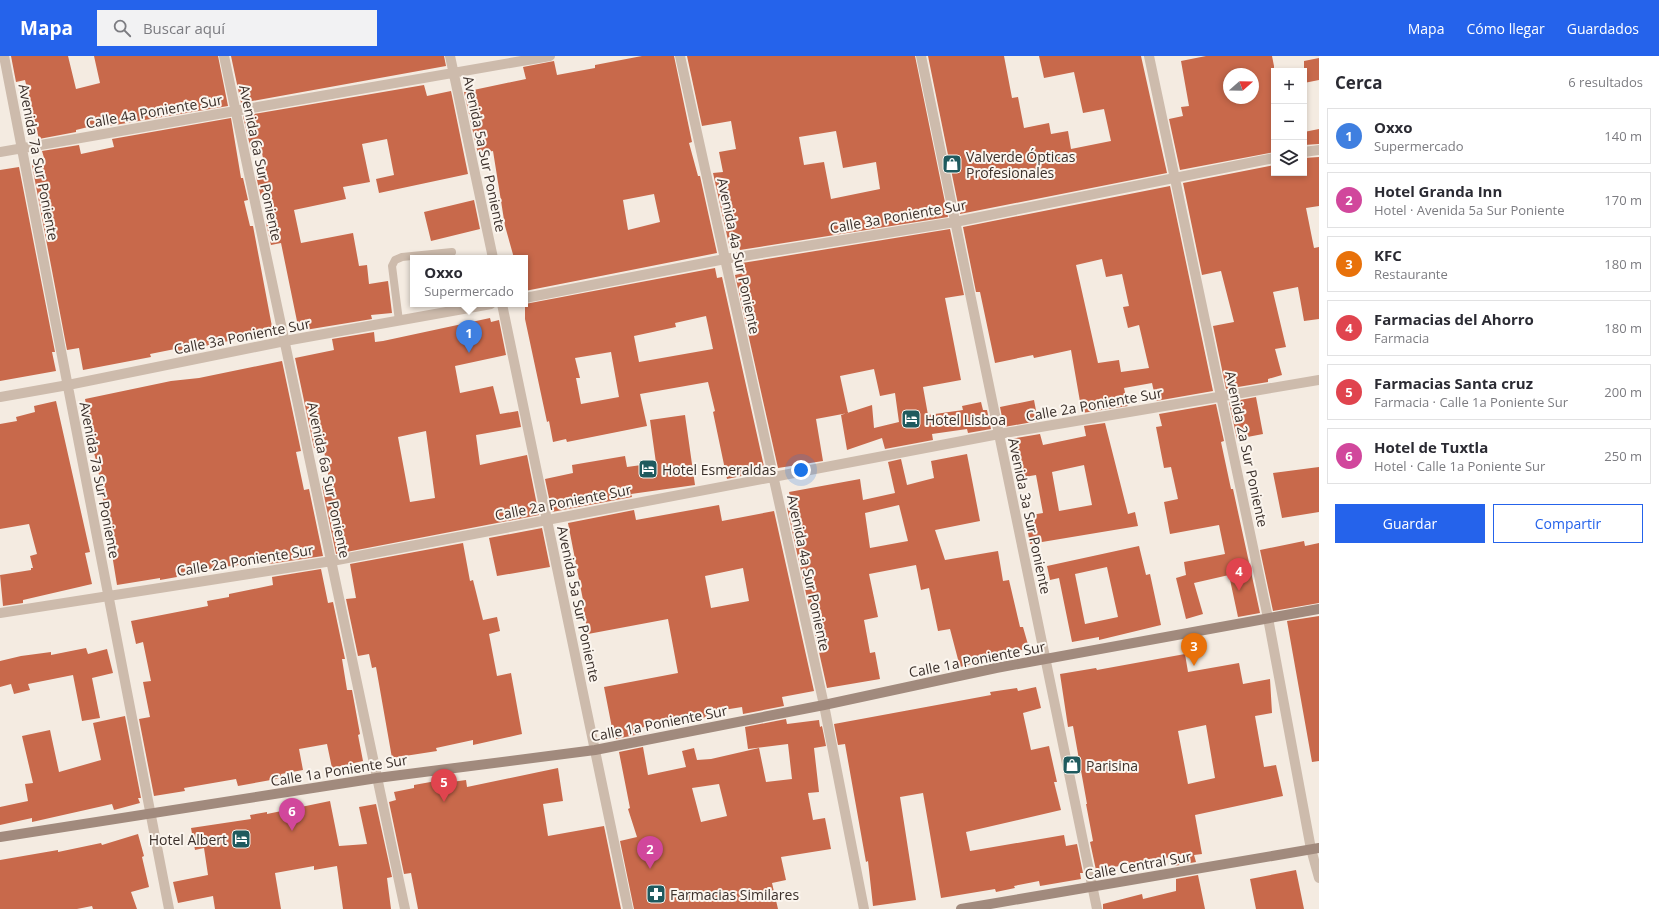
<!DOCTYPE html>
<html lang="es">
<meta charset="utf-8">
<style>
body{margin:0;font-family:"Open Sans",sans-serif;background:#f2f2f3;color:#2b2b33}
.controls{position:absolute;right:12px;top:12px;display:grid;overflow:hidden;border-radius:0px;box-shadow:0 2px 6px #0003}
.controls button{width:36px;height:36px;display:grid;place-items:center;padding:0;border:0;border-bottom:1px solid #e1e1e2;background:#fff;color:#2b2b33;font:20px sans-serif}
.compass{position:absolute;left:1223px;top:12px;width:36px;height:36px;border-radius:50%;background:#fff;box-shadow:0 2px 6px #0003;rotate:70deg}
.you{position:absolute;left:801px;top:414px;width:14px;height:14px;margin:-10px;border:3px solid #fff;border-radius:50%;background:#1a73e8;box-shadow:0 0 0 6px #1a73e833}
.badge{display:grid;place-items:center;width:26px;height:26px;border-radius:50%;background:#2563eb;color:#fff;font-size:13px;font-weight:700}
.pin{position:absolute;translate:-50% -33px;filter:drop-shadow(0 1px 2px #0008)}
.pin::after{content:'';position:absolute;top:21px;width:14px;height:12px;background:inherit;clip-path:polygon(0 0,100% 0,50% 100%)}
.popup{position:absolute;left:410px;top:199px;width:118px;height:52px;box-sizing:border-box;display:grid;place-content:center;border-radius:0px;background:#fff;filter:drop-shadow(0 1px 3px #0005);font-size:13px;white-space:nowrap;color:#7c7c81}
.popup b{font-size:15px;color:#2b2b33}
.popup::after{content:'';position:absolute;left:50%;top:100%;margin-left:-8px;border:8px solid transparent;border-top-color:#fff}
.list{margin:0;padding:0;list-style:none}
h2{display:flex;justify-content:space-between;align-items:center;height:52px;margin:0;padding:0 16px;font-size:17px}
h2 small{font-size:13px;font-weight:400;color:#7c7c81}
.list li{display:grid;grid-template-columns:26px 1fr auto;gap:12px;align-items:center;box-sizing:border-box;height:56px;margin:0 8px 8px;padding:0 8px;border:1px solid #e1e1e2;border-radius:0px}
.list b{display:block;font-size:15px;white-space:nowrap}
.list p{margin:0;font-size:13px;white-space:nowrap;color:#7c7c81}
.list em{font-size:13px;font-style:normal;color:#7c7c81}
.actions{display:flex;gap:8px;padding:12px 16px}
.actions a{flex:1;padding:9px 0;border:1px solid #2563eb;border-radius:0px;text-align:center;font-size:14px;color:#2563eb}
.actions .main{background:#2563eb;color:#fff}
.icon{flex:none;width:22px;height:22px;fill:none;stroke:currentColor;stroke-width:2;stroke-linecap:round;stroke-linejoin:round}
.map{position:relative;flex:none;width:1319px;height:853px;overflow:hidden}
header{display:flex;align-items:center;gap:24px;box-sizing:border-box;height:56px;padding:0 20px;background:#2563eb;color:#fff}
header strong{font-size:19px}
nav{display:flex;gap:22px;margin-inline-start:auto;font-size:14px}
.search{width:280px;height:36px;background:#f2f2f3;display:flex;align-items:center;gap:10px;box-sizing:border-box;padding:0 14px;border-radius:0px;color:#7c7c81;font-size:15px}
main{display:flex}
aside{flex:1;background:#fff}
.map>svg:first-child{display:block}
.building{fill:#c8694b;fill-rule:evenodd}
.lines{fill:none;stroke-linecap:round;stroke-linejoin:round}
.service{stroke:#cdbbac;stroke-width:8}
.minor{stroke:#cdbbac;stroke-width:10}
.secondary{stroke:#a18a7d;stroke-width:10}
.labels{text-anchor:middle;dominant-baseline:central;stroke-width:4;stroke-linejoin:round;paint-order:stroke}
.street-label{font-size:14px;fill:#3b302b;stroke:#fbf5ee}
.poi-label{font-size:14px;fill:#3b302b;stroke:#fbf5ee;text-anchor:start}
</style>
<header>
<strong>Mapa</strong>
<div class="search"><svg class="icon" aria-label="search" viewBox="0 0 24 24"><circle cx="10" cy="10" r="6"/><path d="M15 15l6 6"/></svg>Buscar aquí</div>
<nav><a>Mapa</a><a>Cómo llegar</a><a>Guardados</a></nav>
</header>
<main>
<div class="map">
<svg width="1319" height="853" viewBox="0 0 1319 853">
<rect width="100%" height="100%" fill="#f4ebe1"/>
<path class="building" d="M11 0H68L76 33 100 27 94 0H218L228 50 109 70 108 66 76 74V76L39 83 25 24 16 26Z
M231 0H444L446 10 241 47Z
M642 0H674L692 86 689 87 698 120H700L717 197 525 235V202H514L505 170 493 95 478 98 464 36 526 23 523 11 554 5 557 19 595 12V9ZM654 138 660 166 628 174 623 144Z
M687 0H915L948 161 740 194 739 191 730 193 713 117 723 116 719 96 736 93 731 65 702 70ZM836 75 843 112 876 106 880 133 831 143 824 106 804 109 799 81Z
M928 0H1004L1012 42 1018 41 1024 72 1049 67 1051 78 1068 75 1071 93 1111 85 1104 53 1083 57 1074 16 1044 22 1039 0H1141L1167 117 960 158Z
M1206 0H1272L1274 10V96L1180 114 1169 63 1183 60 1181 51 1189 50 1181 5ZM1229 18H1253V42H1229Z
M1319 2V24L1304 27V5Z
M424 29 427 40 451 35 468 118 379 137 376 123 394 119 387 83 362 88 370 126 343 131 346 143 294 154 301 187 353 177 359 210 367 209 369 228 388 225 392 257 371 259 372 263 299 275 281 187 271 189 266 167 275 165 270 140 261 141 256 120 266 117 261 92 251 94 243 60Z
M231 62 241 122H243L248 144 244 145 250 170H253L273 276 175 296V293L150 298 151 301 83 314 79 292 67 294 32 109 45 105 42 95 79 89 81 98 114 91 112 83Z
M1319 73V88L1304 89V76Z
M1319 101V150L1306 152 1314 192 1319 191V263L1304 265 1298 231 1273 236 1286 291 1275 293 1282 319 1268 323V326L1226 333 1213 270 1234 266 1221 215 1202 219 1183 127 1274 109V117H1304V102Z
M19 111 55 296H52L56 315 0 325V114Z
M1170 130 1213 335 1156 345 1152 327 1124 332 1128 350 1082 357 1071 294 1034 302 1033 299 995 307 980 236H976L963 171ZM1102 203 1106 221 1122 218 1129 250 1123 251 1128 272 1139 269 1149 312 1121 316 1119 304 1098 307 1076 209Z
M474 144 480 173 431 185 424 156Z
M950 173 964 239 945 242 961 324 923 331 928 359 963 354 962 350 981 346 983 354H987L991 373 968 377 967 373 932 378 933 384 885 393 882 382 847 394 841 359 872 349 874 372 899 366 895 337 880 340 874 313 840 320 848 357 816 363 823 405 778 412 735 219 744 217 742 207Z
M715 212 717 222 722 221 765 415 727 423 713 356 715 355 708 326 640 338 647 370 567 386 566 383 553 386 549 365 547 366 525 263V248ZM706 260 713 293 639 306 634 280 676 271 675 267ZM611 296 619 341 581 348 576 322H580L575 302Z
M490 262 491 266 499 264 506 299 455 310 460 337 493 330 500 358 518 355 521 371 476 379 480 409 527 399 539 459 336 498 322 430 330 428 324 395 322 390 314 392 295 302 334 294 332 283 374 276 375 286 383 285ZM426 375 435 442 410 446 398 381Z
M282 305 301 395 296 396 304 434 309 433 323 500 269 508V505L208 513 176 518 177 521 160 524V522L117 529 98 413 86 364 89 363 85 343 171 325 199 322Z
M1256 341 1263 378 1237 383 1229 346Z
M1034 344 1038 365 1004 371 1000 351Z
M56 345 90 496 85 497 92 528 23 544V547L3 550 0 519 31 514V512H33L30 500 37 498 29 468 0 473V368L17 365 16 361 35 356 34 350Z
M1216 348 1224 385 1221 386 1231 433H1233L1260 557 1238 561 1229 519 1194 527 1203 558 1186 563 1176 522 1186 519 1184 506 1225 498 1219 469 1170 478 1164 446 1178 443 1171 411 1164 412 1156 371 1162 370 1159 358Z
M685 359 695 429 631 438 632 441 552 456 545 423 573 417 572 409 625 400 627 411 656 407 650 364Z
M1105 367 1128 458 1135 456 1138 470 1030 488 1025 460 1043 457 1036 419 1018 422 1010 383 1040 378 1043 389 1086 380 1084 370ZM1084 409 1092 449 1059 455 1052 416Z
M967 398 980 465 935 474 945 504 998 495 1003 525 1009 524 1020 571H1023L1029 592 960 611 950 573 938 575 929 532 921 534 916 509 869 518 878 561 864 564 870 597 875 596 880 623 827 632 787 452 792 451 789 436 860 423 863 444 895 437 888 406 901 403 907 429 934 422 931 405ZM899 449 908 485 870 492 865 457Z
M1319 411V456L1282 462 1273 417Z
M719 449 722 465 774 455 814 635 782 641 784 650 743 658 742 651 711 656V660L687 665V663L639 672 640 678 616 683 615 676 613 677 604 631 678 617 668 563 588 578 582 545 583 544 568 467 634 454 636 464ZM743 512 749 545 711 552 705 520Z
M542 472 550 511 497 520 489 482Z
M1304 485 1305 490 1319 487V547L1273 555 1260 494Z
M463 487 470 525 473 524 483 564 497 561 500 575 489 578 497 620 511 617 522 678 473 689V684L436 692 437 695 392 702 376 611 372 612 369 598 358 600 346 543 356 542 350 508Z
M1139 490 1146 519 1150 518 1161 569 1099 584V581L1072 586 1059 522 1050 524 1047 510ZM1107 511 1118 561 1085 568 1075 518Z
M321 513 328 547 333 546 345 603H342L347 634H352L360 678 358 679 363 705 332 712 327 688 299 693 303 714 281 718 282 722 238 730 236 723 184 732 185 735 154 740 139 663 150 661 143 626 151 625 143 586 136 588 131 565 208 550 207 545 229 541V538L273 529 272 521Z
M1319 560V705L1312 706 1287 565Z
M86 592 88 598 107 593 113 617 92 622 100 662 82 665 73 619 28 628 30 634 14 638 11 628 0 631V605L21 600 51 596V599Z
M1185 598 1188 616 1239 607 1243 628 1270 623 1272 657 1255 660 1264 711 1276 709 1283 740 1195 759 1202 798 1194 799 1196 806 1174 810 1172 801 1096 814 1090 786 1093 785 1086 748H1087L1073 670 1068 671 1060 618 1096 612 1097 614ZM1206 669 1215 722 1188 728 1178 675Z
M1036 631 1041 652 1023 657 1031 694 1049 690 1057 726H1054L1061 754 966 776 970 795 1064 779 1066 790 1077 788 1083 817H1080L1081 823 1040 830 1039 825 1014 830 1015 832 996 836 995 833 941 842 923 737 900 741 916 844 873 850 868 805 866 806 845 688 838 689 834 668 991 639 990 636 1017 632 1018 635Z
M125 660 141 742H138L140 747 114 754 112 748 32 766V762L0 769V751L28 745 25 728 33 727 22 680 50 674 59 716 101 704 93 667Z
M786 663 787 668 819 664 820 671 822 670 826 690 814 692 819 736 808 737 813 764 825 762 831 793 781 801 786 824 772 827 778 853H634L620 785 637 781 628 753 630 752 619 696 643 691 648 719 686 711 682 695 694 692 697 704 711 703 759 692 766 726 792 723 788 688 748 693 745 671ZM719 728 727 760 701 766 692 732Z
M558 712 563 745 543 748 548 780 604 770 621 853H418L411 817 404 818 389 746 396 744 394 736 414 732V729L436 725 437 728 466 724 467 731Z
M330 745 339 790 367 788 359 751 376 748 392 821 387 822 391 853H343L337 810 314 814V810L275 817 281 853H215L213 840 178 847 173 826 208 819 204 792 195 794 191 772 251 763 250 759 267 756V758Z
M138 778 144 800 142 801 149 831 131 836 137 853H93L92 850 77 853H0V804L58 794V796L101 787 102 789Z
M1296 814 1304 853H1256L1250 823Z
M1198 819 1205 853H1103V848L1142 838 1143 843 1176 835V823Z"/>
<g class="lines">
<path class="service" d="M399 265 392 210 395 204 402 201 452 196"/>
<path class="minor" d="M4 0 169 853
M224 0 405 853
M450 0 493 202
M680 0 824 649 864 853
M921 0 1097 853
M1149 0 1268 562 1311 793 1319 822
M0 96 550 0
M1304 96 1319 94
M525 242 725 203 955 166 1274 102
M502 248 628 853
M0 341 68 329 285 285 491 248
M0 557 332 505 999 378 1319 324"/>
<path class="secondary" d="M0 781 377 722 595 694 824 649 996 612 1319 553
M961 853 1319 792"/>
</g>
<defs>
<symbol id="shop-square" viewBox="-11 -11 22 22"><rect x="-9" y="-9" width="18" height="18" rx="4" fill="#1f5a5e" stroke="#fbf5ee"/><path d="M-5-2.5h2.3a2.7 3.5 0 0 1 5.4 0H5L5.5 6h-11ZM-1.5-2.5h3a1.5 2.3 0 0 0-3 0Z" fill="#fff"/></symbol>
<symbol id="hotel-square" viewBox="-11 -11 22 22"><rect x="-9" y="-9" width="18" height="18" rx="4" fill="#1f5a5e" stroke="#fbf5ee"/><path d="M-6-4.5h1.5V1H6V5H4.5V3h-9V5H-6ZM-4 0a1.8 1.8 0 1 1 3.6 0ZM.5 0V-2.5h3Q6-2.5 6 0Z" fill="#fff"/></symbol>
<symbol id="pharmacy-square" viewBox="-11 -11 22 22"><rect x="-9" y="-9" width="18" height="18" rx="4" fill="#1f5a5e" stroke="#fbf5ee"/><path d="M-2-6h4v4h4v4h-4v4h-4v-4h-4v-4h4Z" fill="#fff"/></symbol>
</defs>
<g fill-rule="evenodd">
<use href="#shop-square" x="941" y="97" width="22" height="22"/>
<use href="#hotel-square" x="900" y="352" width="22" height="22"/>
<use href="#hotel-square" x="637" y="402" width="22" height="22"/>
<use href="#shop-square" x="1061" y="698" width="22" height="22"/>
<use href="#hotel-square" x="230" y="772" width="22" height="22"/>
<use href="#pharmacy-square" x="645" y="827" width="22" height="22"/>
</g>
<g class="labels">
<g class="street-label">
<text transform="translate(154 55) rotate(-10)">Calle 4a Poniente Sur</text>
<text transform="translate(485 98) rotate(78)">Avenida 5a Sur Poniente</text>
<text transform="translate(39 106) rotate(79)">Avenida 7a Sur Poniente</text>
<text transform="translate(261 107) rotate(78)">Avenida 6a Sur Poniente</text>
<text transform="translate(898 160) rotate(-10)">Calle 3a Poniente Sur</text>
<text transform="translate(739 200) rotate(78)">Avenida 4a Sur Poniente</text>
<text transform="translate(242 280) rotate(-11)">Calle 3a Poniente Sur</text>
<text transform="translate(1094 348) rotate(-10)">Calle 2a Poniente Sur</text>
<text transform="translate(1247 393) rotate(78)">Avenida 2a Sur Poniente</text>
<text transform="translate(100 424) rotate(79)">Avenida 7a Sur Poniente</text>
<text transform="translate(329 424) rotate(78)">Avenida 6a Sur Poniente</text>
<text transform="translate(563 446) rotate(-11)">Calle 2a Poniente Sur</text>
<text transform="translate(1030 460) rotate(78)">Avenida 3a Sur Poniente</text>
<text transform="translate(245 504) rotate(-9)">Calle 2a Poniente Sur</text>
<text transform="translate(809 517) rotate(78)">Avenida 4a Sur Poniente</text>
<text transform="translate(579 548) rotate(78)">Avenida 5a Sur Poniente</text>
<text transform="translate(977 603) rotate(-11)">Calle 1a Poniente Sur</text>
<text transform="translate(659 667) rotate(-11)">Calle 1a Poniente Sur</text>
<text transform="translate(339 714) rotate(-9)">Calle 1a Poniente Sur</text>
<text transform="translate(1138 809) rotate(-10)">Calle Central Sur</text>
</g>
<g class="poi-label">
<text x="966" y="100">Valverde Ópticas<tspan x="966" dy="16">Profesionales</tspan></text>
<text x="925" y="363">Hotel Lisboa</text>
<text x="662" y="413">Hotel Esmeraldas</text>
<text x="1086" y="709">Parisina</text>
<text x="227" y="783" text-anchor="end">Hotel Albert</text>
<text x="670" y="838">Farmacias Similares</text>
</g>
</g>
</svg>
<div class="controls">
<button>+</button>
<button>−</button>
<button><svg class="icon" aria-label="layers" viewBox="0 0 24 24"><path d="M12 4l9 5-9 5-9-5zM3 14l9 5 9-5"/></svg></button>
</div>
<svg class="compass" viewBox="-18 -18 36 36"><path d="M0-13l5 13h-10z" fill="#e53935"/><path d="M0 13l5-13h-10z" fill="#7c7c81"/></svg>
<div class="you"></div>
<div class="pin badge" style="left:469px;top:297px;background:#3f7fe0">1</div>
<div class="popup"><b>Oxxo</b>Supermercado</div>
<div class="pin badge" style="left:650px;top:813px;background:#d1479c">2</div>
<div class="pin badge" style="left:1194px;top:610px;background:#e8710a">3</div>
<div class="pin badge" style="left:1239px;top:535px;background:#e0444e">4</div>
<div class="pin badge" style="left:444px;top:746px;background:#e0444e">5</div>
<div class="pin badge" style="left:292px;top:775px;background:#d1479c">6</div>
</div>
<aside>
<h2>Cerca<small>6 resultados</small></h2>
<ul class="list">
<li><span class="badge" style="background:#3f7fe0">1</span><div><b>Oxxo</b><p>Supermercado</p></div><em>140 m</em></li>
<li><span class="badge" style="background:#d1479c">2</span><div><b>Hotel Granda Inn</b><p>Hotel · Avenida 5a Sur Poniente</p></div><em>170 m</em></li>
<li><span class="badge" style="background:#e8710a">3</span><div><b>KFC</b><p>Restaurante</p></div><em>180 m</em></li>
<li><span class="badge" style="background:#e0444e">4</span><div><b>Farmacias del Ahorro</b><p>Farmacia</p></div><em>180 m</em></li>
<li><span class="badge" style="background:#e0444e">5</span><div><b>Farmacias Santa cruz</b><p>Farmacia · Calle 1a Poniente Sur</p></div><em>200 m</em></li>
<li><span class="badge" style="background:#d1479c">6</span><div><b>Hotel de Tuxtla</b><p>Hotel · Calle 1a Poniente Sur</p></div><em>250 m</em></li>
</ul>
<div class="actions"><a class="main">Guardar</a><a>Compartir</a></div>
</aside>
</main>
